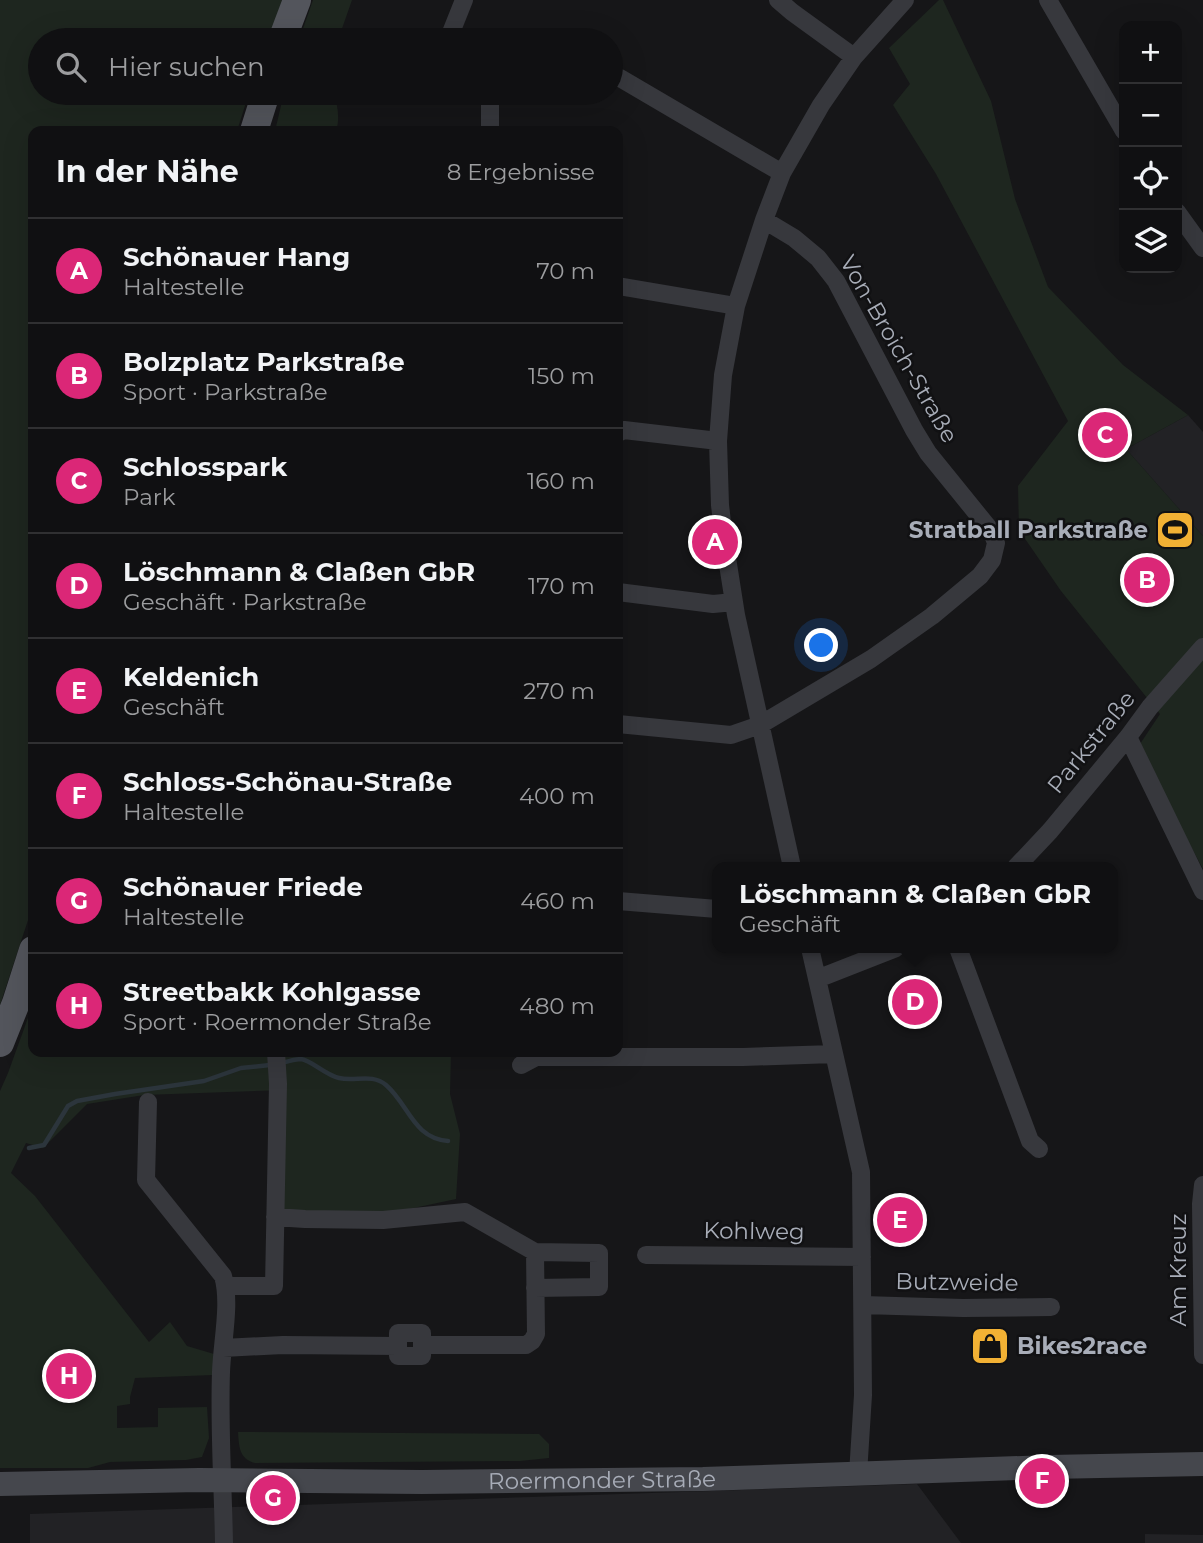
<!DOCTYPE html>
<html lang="de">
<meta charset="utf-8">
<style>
body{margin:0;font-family:Montserrat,sans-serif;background:#19191b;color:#f1f3f6}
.controls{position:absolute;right:21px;top:21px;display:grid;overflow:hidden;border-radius:14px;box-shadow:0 7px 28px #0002}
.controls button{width:63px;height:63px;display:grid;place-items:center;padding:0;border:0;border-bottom:2px solid #303032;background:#101012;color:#f1f3f6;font:35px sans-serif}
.you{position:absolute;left:822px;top:646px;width:24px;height:24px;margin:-18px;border:5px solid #fff;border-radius:50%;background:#1a73e8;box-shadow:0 0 0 10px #1a73e833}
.badge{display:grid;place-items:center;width:46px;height:46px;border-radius:50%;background:#db2777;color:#fff;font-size:23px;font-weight:700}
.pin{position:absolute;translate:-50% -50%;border:4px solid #fff;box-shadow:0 2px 7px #0006}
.popup{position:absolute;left:712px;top:862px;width:406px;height:91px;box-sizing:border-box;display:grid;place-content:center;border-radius:14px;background:#101012;filter:drop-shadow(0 2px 5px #0005);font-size:23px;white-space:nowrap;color:#9c9d9f}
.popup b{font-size:26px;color:#f1f3f6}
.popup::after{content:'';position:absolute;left:50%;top:100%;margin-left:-14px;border:14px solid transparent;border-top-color:#101012}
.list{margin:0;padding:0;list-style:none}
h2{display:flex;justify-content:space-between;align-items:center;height:91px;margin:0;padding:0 28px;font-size:30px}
h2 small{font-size:23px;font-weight:400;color:#9c9d9f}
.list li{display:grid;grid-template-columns:46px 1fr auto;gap:21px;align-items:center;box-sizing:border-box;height:105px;padding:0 28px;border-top:2px solid #303032}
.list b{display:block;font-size:26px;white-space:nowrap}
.list p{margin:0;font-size:23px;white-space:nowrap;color:#9c9d9f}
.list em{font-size:23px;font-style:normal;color:#9c9d9f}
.icon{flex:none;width:38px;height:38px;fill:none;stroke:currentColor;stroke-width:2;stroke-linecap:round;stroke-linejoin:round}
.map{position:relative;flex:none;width:1203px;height:1543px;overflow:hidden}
.search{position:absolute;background:#101012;box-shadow:0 7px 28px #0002;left:28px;top:28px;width:595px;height:77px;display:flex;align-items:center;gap:18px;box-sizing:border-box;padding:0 24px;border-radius:38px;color:#9c9d9f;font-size:26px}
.panel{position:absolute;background:#101012;box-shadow:0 7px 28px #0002;left:28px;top:126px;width:595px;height:931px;border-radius:14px}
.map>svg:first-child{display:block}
.built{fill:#222225}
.green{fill:#1e261f}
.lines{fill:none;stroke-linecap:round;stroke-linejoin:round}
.stream{stroke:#2c353c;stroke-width:4.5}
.minor{stroke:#37383d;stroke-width:18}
.secondary{stroke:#45474d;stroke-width:24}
.primary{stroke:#53555c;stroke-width:28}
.labels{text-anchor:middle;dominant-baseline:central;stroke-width:5;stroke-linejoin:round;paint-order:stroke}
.street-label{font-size:23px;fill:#a8adb8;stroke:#111113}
.poi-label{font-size:23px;font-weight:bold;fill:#a8adb8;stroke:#111113;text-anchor:end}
</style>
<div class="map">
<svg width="1203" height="1543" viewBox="0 0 1203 1543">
<rect width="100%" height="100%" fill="#161618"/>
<path class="built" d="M1188 415 1203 432V536L1126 449Z
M917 1484 961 1543H30V1514Z
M1145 1534 1203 1535V1543H1145Z"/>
<path class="green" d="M0 0H282L269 40H40V93H249L237 131H33V905L0 1005Z
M313 0H352L338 40H299Z
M939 0H943L991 101 1015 199 1048 287 1123 365 1188 415 1126 449 1203 536V869L1138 747 1160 714 1061 591 1019 530 1018 486 1068 421 936 174 893 105 910 84 889 48Z
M284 93H333C338 104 340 119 336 131H275Z
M33 1004V1052H451L450 1094 460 1134 456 1199 395 1212H284L283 1090 144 1095 87 1104 43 1148 26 1143 11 1173 35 1196 149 1342 170 1322 187 1346 214 1354 213 1375 135 1378 130 1397V1404L117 1406V1428L158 1427V1408L207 1407 209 1438 202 1457 186 1460 110 1462 88 1468H0V1091L8 1073Z
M238 1432 539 1434 549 1444V1458L520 1461 255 1463C239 1459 239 1446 238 1432Z"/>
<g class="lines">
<path class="stream" d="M285 1062C290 1061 296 1059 301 1059 311 1060 325 1075 339 1078 355 1082 372 1073 386 1085 409 1105 413 1138 448 1141
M29 1148 44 1145 68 1106 77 1101 115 1094 204 1081 241 1068 270 1065"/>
<path class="minor" d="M778 0 792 12 854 57
M1048 0 1124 131
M448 40 464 0
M611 78H620L782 173
M490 93V131
M1177 212 1203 248
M618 286 736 306
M618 433 624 430 718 441
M618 592 713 604 734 602
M618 724 731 735 760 725 871 659 932 616 980 576 992 560 996 543 992 532 928 453 914 430 836 281 818 258 794 238 764 220
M1128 737 1203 891
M792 867 736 615 724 539 720 505 718 441 723 375 736 306 764 220 782 173 821 105 854 57 905 0
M1016 867 1050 831 1128 737 1150 707 1203 647
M618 901 717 909
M810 948 861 1172 863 1395 858 1474
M958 948 1030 1141 1039 1149
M817 979 896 948
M521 1065 536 1057H743L834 1054
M148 1102 146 1180 223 1276C231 1303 222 1342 221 1372 219 1429 223 1486 224 1543
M1203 1185 1201 1204 1203 1355
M275 1217 305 1219 383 1220 465 1212 535 1252 599 1253V1287L535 1288
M646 1255 862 1257
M226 1286H274L278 1084 276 1052
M863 1305 963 1308 1051 1307
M398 1346V1333H422V1345H526L532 1341 536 1334 535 1252
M223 1348 283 1345 398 1346V1356H422V1345"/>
<path class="secondary" id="s1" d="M0 1484 199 1480 422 1482 703 1479 1049 1467 1203 1464"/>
<path class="primary" d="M282 40 297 0
M254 131 266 93
M0 1043 16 1003 33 950"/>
</g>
<defs>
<symbol id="stadium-square" viewBox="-11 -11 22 22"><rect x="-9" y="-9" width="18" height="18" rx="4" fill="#f2b134" stroke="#111113"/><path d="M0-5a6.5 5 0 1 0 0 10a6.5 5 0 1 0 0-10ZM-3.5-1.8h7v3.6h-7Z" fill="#111"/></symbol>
<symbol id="shop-square" viewBox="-11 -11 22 22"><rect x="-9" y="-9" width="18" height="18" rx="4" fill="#f2b134" stroke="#111113"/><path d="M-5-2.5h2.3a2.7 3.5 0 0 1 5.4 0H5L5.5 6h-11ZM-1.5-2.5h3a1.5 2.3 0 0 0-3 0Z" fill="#111"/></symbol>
</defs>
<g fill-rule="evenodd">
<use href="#stadium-square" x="1153" y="508" width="44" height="44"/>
<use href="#shop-square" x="968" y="1324" width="44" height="44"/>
</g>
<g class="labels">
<g class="street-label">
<text transform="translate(899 349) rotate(60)">Von-Broich-Straße</text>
<text transform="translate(1091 742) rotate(-51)">Parkstraße</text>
<text transform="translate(754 1231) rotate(1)">Kohlweg</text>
<text transform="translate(1178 1270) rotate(-90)">Am Kreuz</text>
<text transform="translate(957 1282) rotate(1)">Butzweide</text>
<text stroke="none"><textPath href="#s1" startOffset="602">Roermonder Straße</textPath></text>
</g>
<g class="poi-label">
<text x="1148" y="530">Stratball Parkstraße</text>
<text x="1017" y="1346" text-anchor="start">Bikes2race</text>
</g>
</g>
</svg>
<div class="controls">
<button>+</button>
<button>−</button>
<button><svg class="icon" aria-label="locate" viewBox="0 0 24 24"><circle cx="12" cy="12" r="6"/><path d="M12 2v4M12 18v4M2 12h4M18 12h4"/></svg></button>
<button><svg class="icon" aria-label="layers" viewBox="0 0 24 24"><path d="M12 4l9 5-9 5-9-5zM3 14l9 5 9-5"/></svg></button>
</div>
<div class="you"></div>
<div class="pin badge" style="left:715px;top:542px">A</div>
<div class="pin badge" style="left:1147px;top:580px">B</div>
<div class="pin badge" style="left:1105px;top:435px">C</div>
<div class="pin badge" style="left:915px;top:1002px">D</div>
<div class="popup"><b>Löschmann &amp; Claßen GbR</b>Geschäft</div>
<div class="pin badge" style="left:900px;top:1220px">E</div>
<div class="pin badge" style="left:1042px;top:1481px">F</div>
<div class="pin badge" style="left:273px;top:1498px">G</div>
<div class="pin badge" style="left:69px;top:1376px">H</div>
<div class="search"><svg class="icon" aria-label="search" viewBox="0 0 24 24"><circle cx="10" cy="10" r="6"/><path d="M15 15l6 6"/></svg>Hier suchen</div>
<section class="panel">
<h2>In der Nähe<small>8 Ergebnisse</small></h2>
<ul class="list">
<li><span class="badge">A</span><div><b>Schönauer Hang</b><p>Haltestelle</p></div><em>70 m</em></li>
<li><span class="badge">B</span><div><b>Bolzplatz Parkstraße</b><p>Sport · Parkstraße</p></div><em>150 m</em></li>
<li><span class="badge">C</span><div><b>Schlosspark</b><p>Park</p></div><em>160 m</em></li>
<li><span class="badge">D</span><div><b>Löschmann &amp; Claßen GbR</b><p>Geschäft · Parkstraße</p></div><em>170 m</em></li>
<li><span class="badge">E</span><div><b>Keldenich</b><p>Geschäft</p></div><em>270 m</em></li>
<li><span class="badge">F</span><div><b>Schloss-Schönau-Straße</b><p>Haltestelle</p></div><em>400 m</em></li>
<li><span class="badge">G</span><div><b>Schönauer Friede</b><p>Haltestelle</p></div><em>460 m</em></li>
<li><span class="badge">H</span><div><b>Streetbakk Kohlgasse</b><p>Sport · Roermonder Straße</p></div><em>480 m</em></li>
</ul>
</section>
</div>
